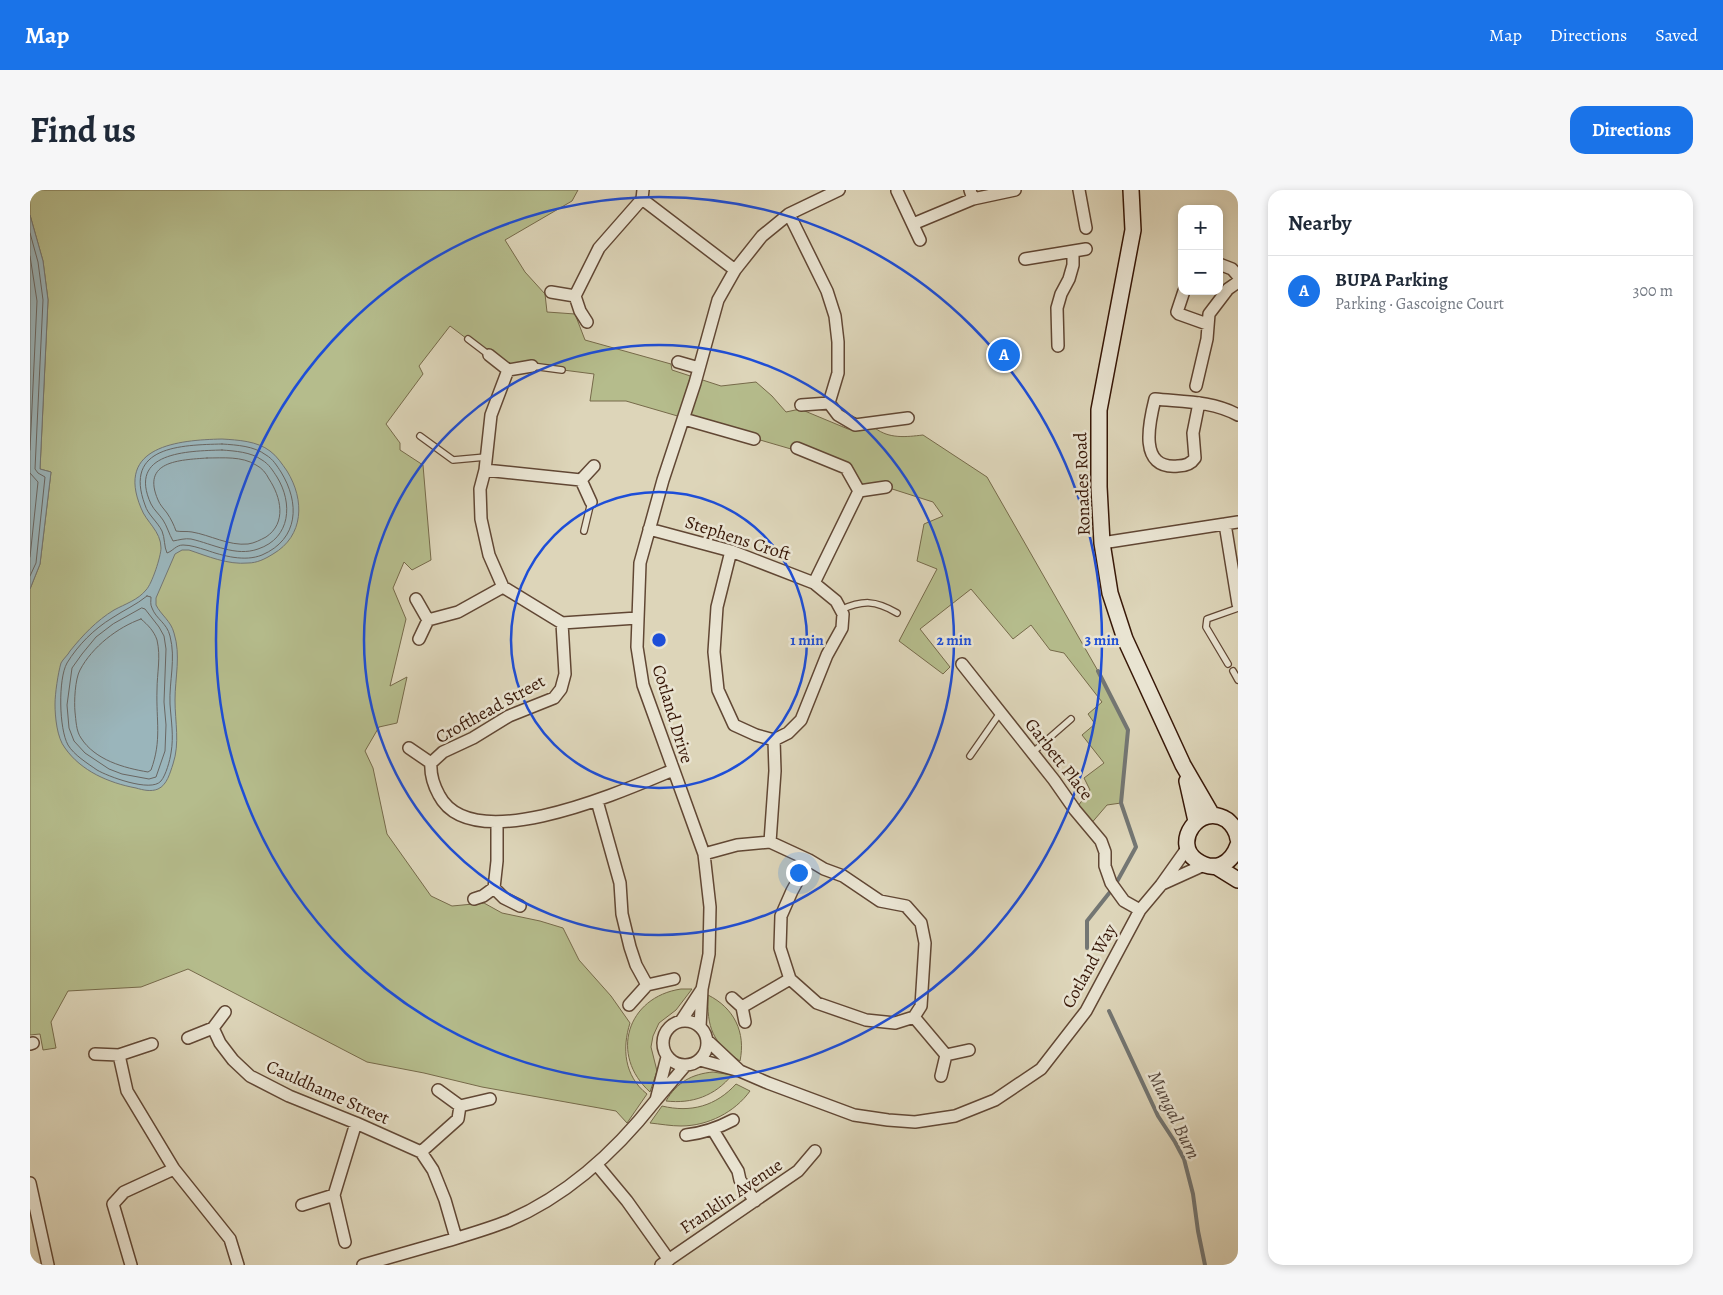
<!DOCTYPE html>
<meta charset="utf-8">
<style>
body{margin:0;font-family:Alegreya,serif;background:#f6f6f7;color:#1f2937}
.controls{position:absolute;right:15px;top:15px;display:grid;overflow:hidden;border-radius:10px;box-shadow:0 2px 8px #0003}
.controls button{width:45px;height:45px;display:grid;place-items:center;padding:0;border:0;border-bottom:1px solid #e0e1e3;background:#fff;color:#1f2937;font:25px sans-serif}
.you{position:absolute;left:768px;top:682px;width:18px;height:18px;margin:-12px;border:4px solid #fff;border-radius:50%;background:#1a73e8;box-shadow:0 0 0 8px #1a73e833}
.badge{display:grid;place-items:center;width:32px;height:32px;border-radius:50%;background:#1a73e8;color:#fff;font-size:16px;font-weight:700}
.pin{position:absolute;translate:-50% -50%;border:2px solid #fff;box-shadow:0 1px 5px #0006}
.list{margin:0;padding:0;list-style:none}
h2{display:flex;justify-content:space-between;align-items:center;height:65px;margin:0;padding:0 20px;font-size:21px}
h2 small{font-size:16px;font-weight:400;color:#747a83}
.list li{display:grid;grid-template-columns:32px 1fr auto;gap:15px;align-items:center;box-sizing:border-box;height:70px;padding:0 20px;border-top:1px solid #e0e1e3}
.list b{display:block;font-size:19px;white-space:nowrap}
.list p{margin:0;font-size:16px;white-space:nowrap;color:#747a83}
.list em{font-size:16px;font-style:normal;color:#747a83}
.map{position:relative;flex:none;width:1208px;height:1075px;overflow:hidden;border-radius:15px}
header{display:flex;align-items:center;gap:30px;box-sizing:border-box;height:70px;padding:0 25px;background:#1a73e8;color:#fff}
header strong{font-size:24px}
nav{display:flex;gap:28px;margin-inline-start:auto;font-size:18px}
.intro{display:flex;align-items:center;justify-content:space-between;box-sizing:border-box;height:120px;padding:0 30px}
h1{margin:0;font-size:35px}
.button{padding:12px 22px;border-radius:15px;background:#1a73e8;color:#fff;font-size:18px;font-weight:700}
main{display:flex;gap:30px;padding:0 30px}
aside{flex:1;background:#fff;border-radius:15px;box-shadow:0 2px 8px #0003}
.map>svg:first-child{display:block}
.green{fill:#b5bc8c;stroke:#766a4a}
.water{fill:#9ab5bb;stroke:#737673}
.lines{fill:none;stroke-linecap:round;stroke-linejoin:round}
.shore{stroke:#696662;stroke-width:1}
.stream{stroke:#737673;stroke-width:4}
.lane-casing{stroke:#614734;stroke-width:8}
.street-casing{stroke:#614734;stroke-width:14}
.secondary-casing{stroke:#381808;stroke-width:18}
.lane{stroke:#e9e4d2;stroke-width:5.5}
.street{stroke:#e9e4d2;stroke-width:11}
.secondary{stroke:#e9e4d2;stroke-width:15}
.ring{fill:none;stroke:#1d4ed8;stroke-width:2.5}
.labels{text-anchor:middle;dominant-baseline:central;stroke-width:5;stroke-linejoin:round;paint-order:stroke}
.street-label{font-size:18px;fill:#381808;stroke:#e9e4d2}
.water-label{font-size:19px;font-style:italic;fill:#55473e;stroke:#e9e4d2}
.centre{fill:#1d4ed8;stroke:#e9e4d2;stroke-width:2.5}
.ring-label{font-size:15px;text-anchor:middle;font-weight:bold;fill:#1d4ed8;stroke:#e9e4d2;stroke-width:5;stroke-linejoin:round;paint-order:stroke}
</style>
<header>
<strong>Map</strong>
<nav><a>Map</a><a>Directions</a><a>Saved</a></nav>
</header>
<div class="intro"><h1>Find us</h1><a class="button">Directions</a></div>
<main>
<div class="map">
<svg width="1208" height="1075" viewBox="0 0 1208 1075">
<rect width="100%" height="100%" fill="#ddd5b9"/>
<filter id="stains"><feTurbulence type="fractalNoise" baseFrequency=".004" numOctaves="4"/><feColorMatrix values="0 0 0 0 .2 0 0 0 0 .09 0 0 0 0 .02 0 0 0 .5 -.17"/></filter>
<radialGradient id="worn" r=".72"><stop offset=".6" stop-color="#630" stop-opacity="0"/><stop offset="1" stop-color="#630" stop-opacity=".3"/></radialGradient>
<path class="green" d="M0 0H548L542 11 475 50 495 82 515 104 517 122 545 124 555 150 641 174 642 180 691 196 726 192 742 206 756 222 770 219 818 239 845 238C859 249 876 247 893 245L957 287 1068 481 1098 540 1091 613 1077 615 1059 636 1045 620 1060 600 1054 588 1074 573 1052 545 1065 534 1058 524 1072 512 1034 463 1020 460 1001 435 983 449 941 399 890 439 920 477 913 484 869 451 907 379 887 371 894 334 913 326 903 312 856 297 829 301 816 278 761 259 596 211H560L564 184 502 176 478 180 420 136 389 176 393 184 356 234 370 253V260L393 275 401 370 382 380 374 372 363 398 376 429 360 496 377 487 367 533 349 537 335 561 343 578 357 644 401 706 422 716 454 713 472 723 510 731 533 738 549 770 581 806 600 833C592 858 594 886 617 904L597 933 586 921 452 897 394 883 337 872 158 779 111 797 38 801 21 832 26 858 13 860 10 844 0 845V399L10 374 21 282 10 279 18 110 13 71 0 25Z
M651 799H662L646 820 629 833 623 846 621 857 627 881 620 902C579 865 597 807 651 799Z
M678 805C704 818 716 842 710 871 682 852 677 838 678 805Z
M683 882 702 885C685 906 662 914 636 911 647 892 662 884 683 882Z
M706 894 720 901C705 922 678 936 651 936 641 936 630 934 620 933L632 916C661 923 686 916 706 894Z"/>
<path class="water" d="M0 25 13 71 18 110 10 279 21 282 10 374 0 399Z
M192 249C208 250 227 251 240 261 247 266 252 274 257 281 275 310 274 346 243 364 235 369 227 373 218 373 198 375 177 366 159 360H152L145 364 126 408V415C131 425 141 431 144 443 151 465 145 488 145 510 145 532 150 553 143 574 140 583 137 595 128 599 121 602 113 600 106 598 79 593 51 581 35 558 27 548 25 527 25 514 25 504 28 483 31 473 33 469 38 465 40 461 53 445 66 431 84 420 95 414 108 410 116 400 122 394 131 366 131 358 131 341 116 332 111 318 85 256 148 250 192 249Z"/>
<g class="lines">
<path class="shore" d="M0 43 8 72 13 110 5 279 8 283 15 287 6 373 0 386
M0 66 7 111 0 260
M192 254C207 255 224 256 236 265 243 269 247 276 251 282 270 313 269 349 232 365 215 372 193 366 176 360 169 358 161 355 153 355 146 355 143 361 137 363 134 357 135 348 132 341 127 331 118 325 115 315 93 256 151 255 192 254Z
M192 260C205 261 221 262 232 270 239 274 243 281 247 287 263 313 261 348 228 359 206 367 183 354 161 349 155 348 149 350 143 351 139 344 137 336 133 330 129 324 124 320 121 314 97 262 157 261 192 260Z
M177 268C193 268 212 266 226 275 232 278 236 283 239 289 251 307 257 333 236 347 230 350 225 353 218 354 199 356 180 345 162 342 157 341 151 342 146 341 144 335 141 329 137 323 134 319 130 315 128 310 111 271 149 270 177 268Z
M0 283 8 292 0 367
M117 406 121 407C121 411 120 414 122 418 126 429 137 433 140 446 146 469 139 491 140 514 141 530 144 546 141 563 140 570 136 585 131 591 121 603 77 586 67 580 57 573 44 565 38 555 29 539 28 489 37 473 48 455 64 439 82 428 94 420 106 415 117 406Z
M112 418 115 419 129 437 134 446 136 459 134 512 136 535 135 561 126 587 119 589 92 584 79 579 55 563 44 551 39 538 37 515 42 478 52 464 66 447 83 434Z
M111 429C118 435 124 441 127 450 131 467 127 483 127 500 126 531 132 550 121 580L118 582C94 578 65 570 51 548 46 541 46 530 45 522 44 512 45 489 50 480 62 457 88 437 111 429Z"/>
<path class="stream" d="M1057 758V731L1084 697 1106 657 1091 613 1098 540 1068 481
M1079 821 1128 926 1145 952 1154 969 1163 1004 1168 1041 1175 1075"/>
<defs>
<path id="lane" d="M438 149 459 165
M502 176 532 180
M390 246 423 270 456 267
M554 341 561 312
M810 420C833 410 845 410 867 423
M1198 474 1176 437 1177 429 1208 418
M1203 481 1208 490
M1002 563 1041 529
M940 566 970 523"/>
<path id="street" d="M940 0 943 9 985 0
M1049 0 1056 38
M867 1 890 50
M612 9 705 80
M759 24 797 101 805 126 808 152V183L799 213 808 225 825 235 878 228
M883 34 943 9
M995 69 1056 59
M1189 74 1202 79 1208 86
M1154 101 1147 122 1149 124 1177 134
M521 102 545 106
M557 132 550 121 545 106 569 58 612 9 613 0
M1028 156 1027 118 1031 104 1039 89 1043 75V61
M459 165 478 180 461 225 455 280 450 299 451 329 459 365 473 397 532 433 607 428
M648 172 669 178
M478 180 502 176
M1166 196 1177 149 1179 124 1198 99 1208 92
M1169 213 1163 243 1165 268C1161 274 1154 276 1148 276 1108 280 1119 233 1125 209 1154 212 1182 211 1208 225
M771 215 799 213
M654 229 724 249
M767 258 816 278 829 301 784 393
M455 280 551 290 564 276
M551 290 561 312
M829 301 856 297
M1195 334 1208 414
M619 339 701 361 784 393 806 411 813 424 812 438 797 465 771 530 758 543 744 550 745 581 740 652
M1072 353 1208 332
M701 361 687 417 684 462 688 500 704 535 726 545 744 550
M386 409 398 430 428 422 473 397
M532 433 535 484 531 499 524 508 479 526 443 548 413 562 401 573C400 585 403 594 409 605 442 669 595 600 643 580
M389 449 398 430
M932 474 1024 590 1045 620 1071 651 1075 662V676L1081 693 1094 711 1110 720
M379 558 401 573
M567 611 590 693 592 724 600 757 606 775 617 795 599 815
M467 632V671L464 698 474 708 490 716
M674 664 707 655 740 652 779 670 794 679 813 686 850 711 876 716 891 733 895 753 891 816 884 827
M779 670 762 701 751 726 750 758 760 789 787 813 836 830 865 833 884 827
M1132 694 1174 675
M444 709 453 706 464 698
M617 795 644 789
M672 799 679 764 680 717 674 664 613 495 607 457 610 373 633 290 665 193 688 110 705 80 732 46 759 24 809 0
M702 808 712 817 715 832
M712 817 760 789
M884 827 916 865 911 886
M633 853a22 22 0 1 1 44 0a22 22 0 1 1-44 0Z
M651 831 672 799 670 837
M183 838 195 822
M158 848 183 838 190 853 203 870 220 886 259 906 326 933 391 962 403 980 415 1010 426 1048
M0 854 3 853
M65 864 89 865 97 901 144 979 200 1049 208 1075
M89 865 122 854
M916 865 939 860
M637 867 626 910 655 876
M670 870 710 881 677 850
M710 881 738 893 824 925 858 930 885 932 925 926 965 910 1011 879 1056 821 1110 720 1131 695 1158 657
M430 916 460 909
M683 940 708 981 710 990 725 1011
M656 945C673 943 688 938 703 930
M391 962 428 929 430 916 408 900
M567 975 597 1011 639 1070
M0 993 18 1075
M272 1015 304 1005
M315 1052 304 1005 326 933
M101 1075 83 1014 94 1002 144 979
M333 1075C361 1067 389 1059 417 1051 437 1045 458 1039 478 1031 539 1005 586 961 626 910
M631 1075 768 981 785 961"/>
<path id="secondary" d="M1101 0 1103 40 1069 220V297L1072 353 1080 403 1095 449 1153 575 1182 625
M1157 591 1166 631
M1208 649C1207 641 1203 635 1197 630 1169 612 1142 653 1166 670 1184 683 1201 675 1208 655
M1187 677 1208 690"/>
</defs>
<use href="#lane" class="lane-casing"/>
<use href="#street" class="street-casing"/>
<use href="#secondary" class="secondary-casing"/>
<use href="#lane" class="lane"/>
<use href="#street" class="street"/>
<use href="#secondary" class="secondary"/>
</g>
<g class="ring">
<circle cx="629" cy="450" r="148"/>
<circle cx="629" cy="450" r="295"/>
<circle cx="629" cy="450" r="443"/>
</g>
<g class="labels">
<g class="street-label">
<text transform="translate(1052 294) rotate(-92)">Ronades Road</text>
<text transform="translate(708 348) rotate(18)">Stephens Croft</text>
<text transform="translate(460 519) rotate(-29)">Crofthead Street</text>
<text transform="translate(643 524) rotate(73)">Cotland Drive</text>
<text transform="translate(1029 569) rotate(52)">Garbett Place</text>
<text transform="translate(1059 776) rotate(-61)">Cotland Way</text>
<text transform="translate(298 902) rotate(24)">Cauldhame Street</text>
<text transform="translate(701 1006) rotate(-34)">Franklin Avenue</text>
</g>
<g class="water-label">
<text transform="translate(1144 925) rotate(64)">Mungal Burn</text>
</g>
</g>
<circle cx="629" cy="450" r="8" class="centre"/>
<g class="ring-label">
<text x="777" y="455">1 min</text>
<text x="924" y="455">2 min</text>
<text x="1072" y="455">3 min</text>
</g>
<rect width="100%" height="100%" filter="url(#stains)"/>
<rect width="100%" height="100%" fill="url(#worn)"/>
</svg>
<div class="controls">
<button>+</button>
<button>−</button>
</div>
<div class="you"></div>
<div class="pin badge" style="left:974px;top:165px">A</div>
</div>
<aside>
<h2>Nearby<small></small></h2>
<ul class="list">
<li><span class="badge">A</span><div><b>BUPA Parking</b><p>Parking · Gascoigne Court</p></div><em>300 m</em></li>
</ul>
</aside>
</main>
